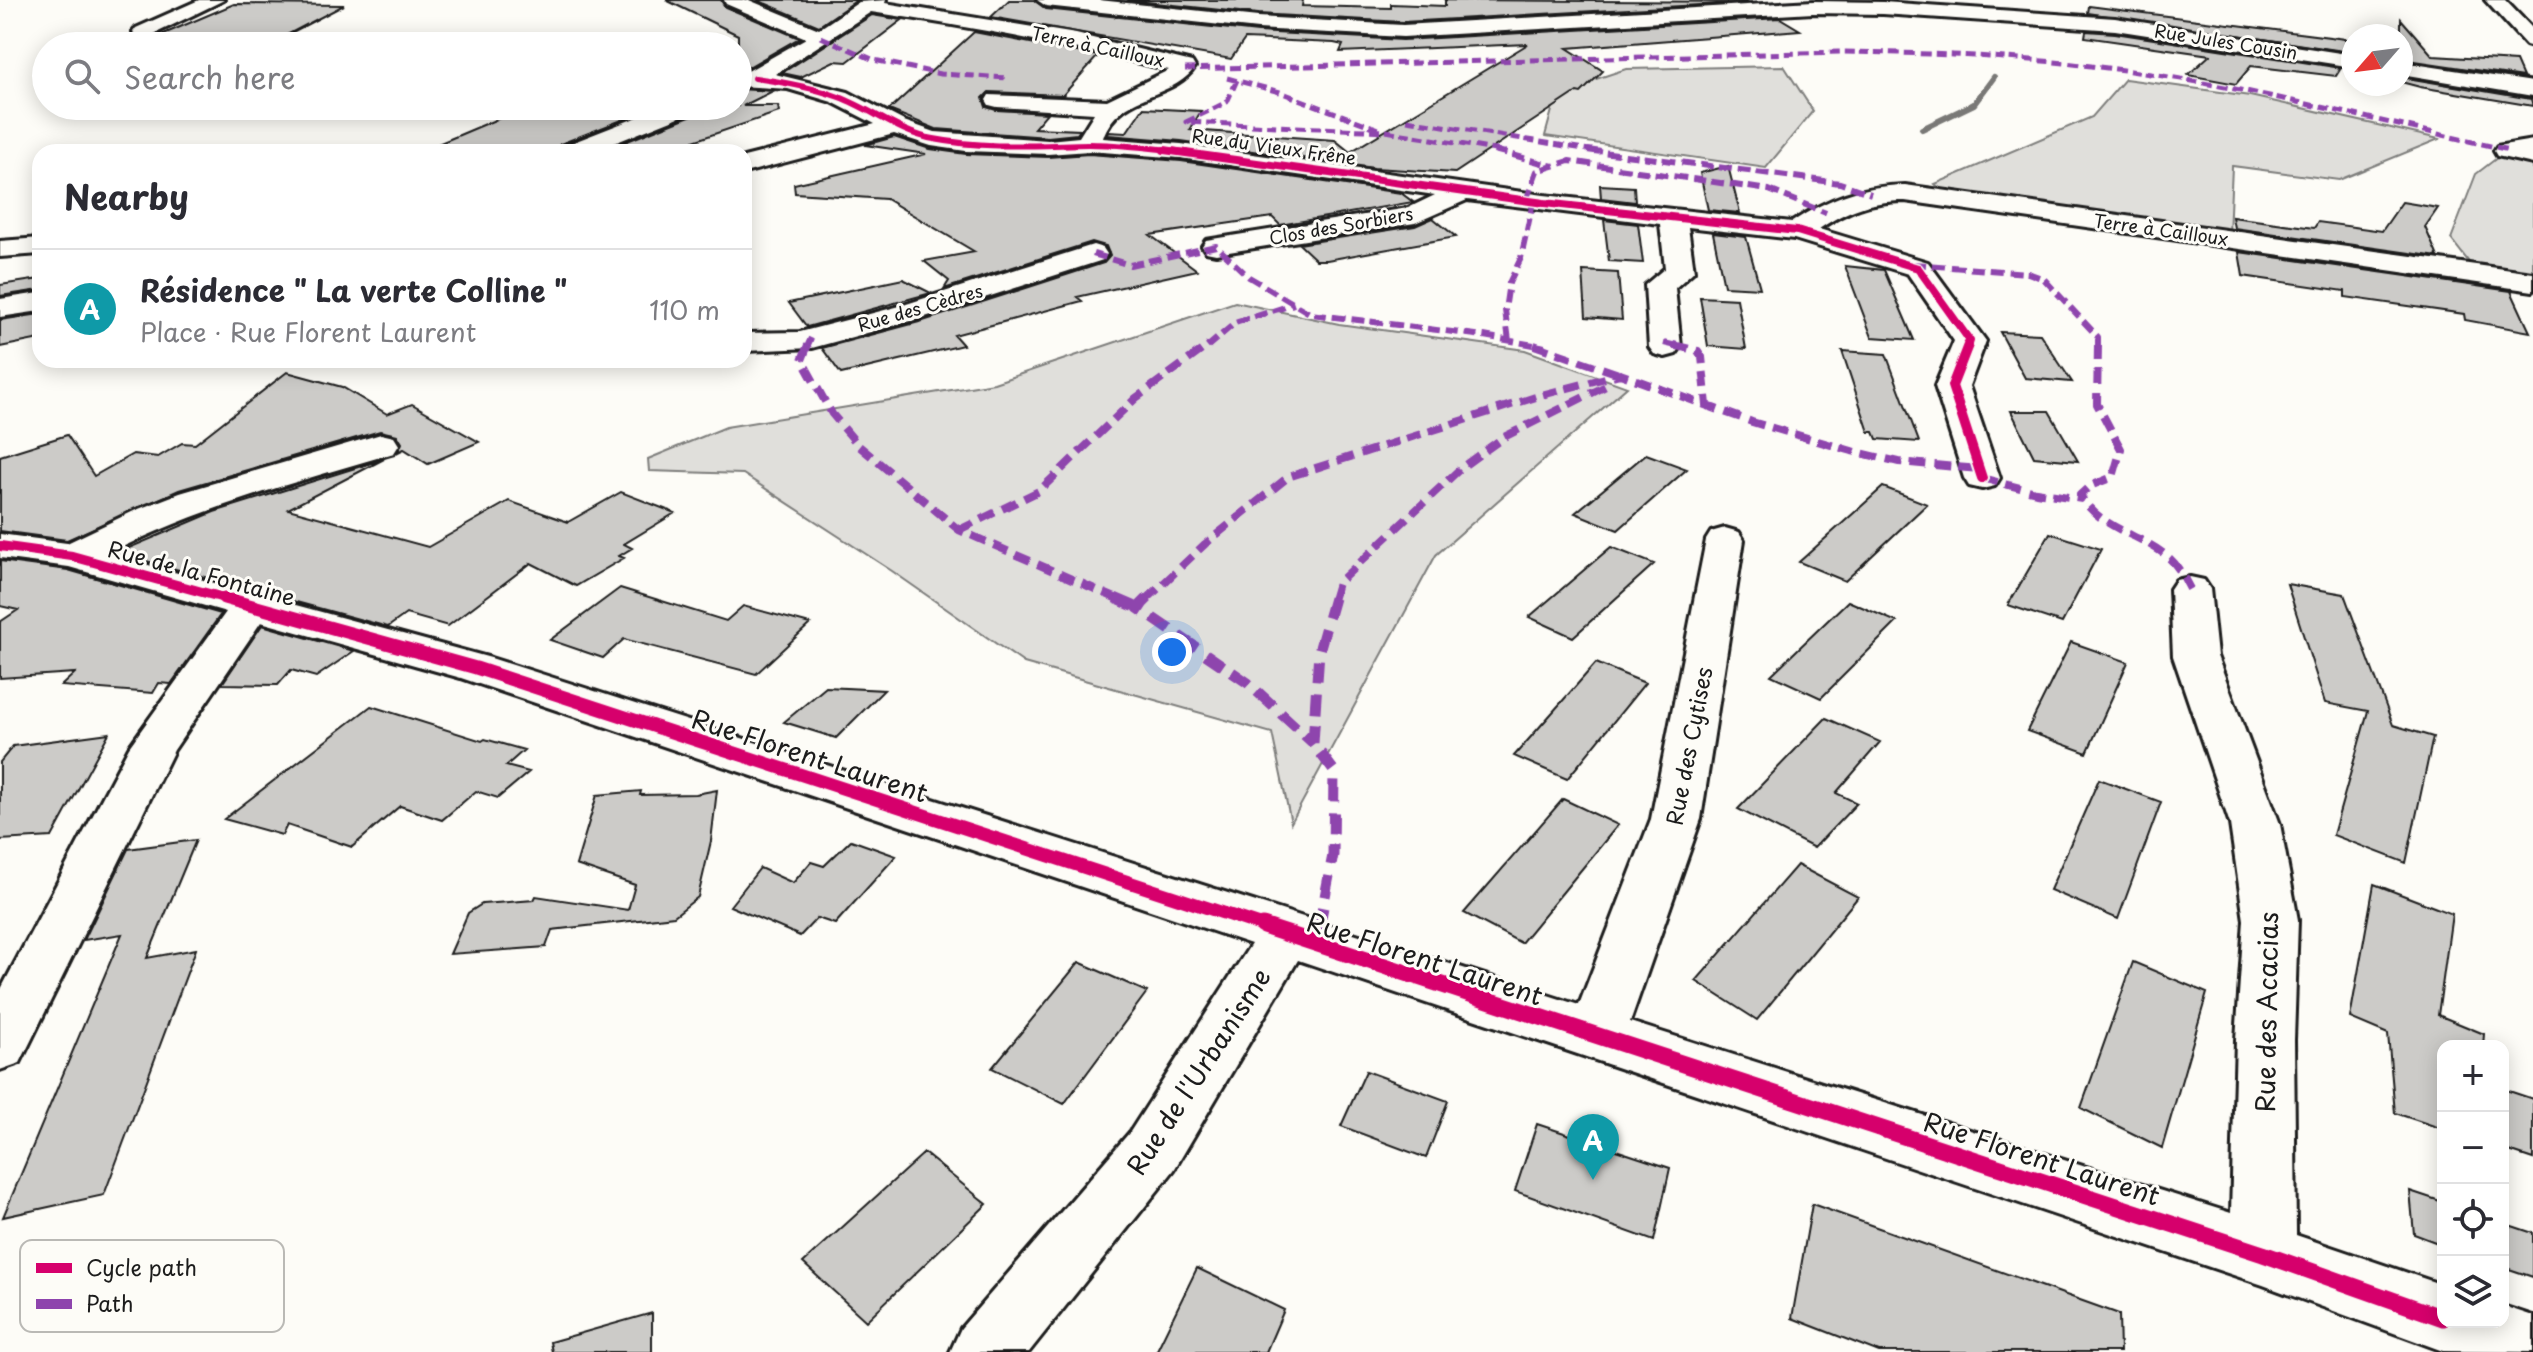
<!DOCTYPE html>
<meta charset="utf-8">
<style>
body{margin:0;font-family:"Playpen Sans",sans-serif;background:#f7f7f7;color:#2b2b33}
.controls{position:absolute;right:24px;bottom:24px;display:grid;overflow:hidden;border-radius:16px;box-shadow:0 4px 20px #0003}
.controls button{width:72px;height:72px;display:grid;place-items:center;padding:0;border:0;border-bottom:2px solid #e1e1e2;background:#fff;color:#2b2b33;font:40px sans-serif}
.compass{position:absolute;left:2341px;top:24px;width:72px;height:72px;border-radius:50%;background:#fff;box-shadow:0 4px 20px #0003;rotate:242deg}
.you{position:absolute;left:1172px;top:652px;width:28px;height:28px;margin:-20px;border:6px solid #fff;border-radius:50%;background:#1a73e8;box-shadow:0 0 0 12px #1a73e833}
.badge{display:grid;place-items:center;width:52px;height:52px;border-radius:50%;background:#ea580c;color:#fff;font-size:26px;font-weight:700}
.pin{position:absolute;translate:-50% -66px;filter:drop-shadow(0 2px 4px #0008)}
.pin::after{content:'';position:absolute;top:42px;width:28px;height:24px;background:inherit;clip-path:polygon(0 0,100% 0,50% 100%)}
.list{margin:0;padding:0;list-style:none}
h2{display:flex;justify-content:space-between;align-items:center;height:104px;margin:0;padding:0 32px;font-size:34px}
h2 small{font-size:26px;font-weight:400;color:#7c7c81}
.list li{display:grid;grid-template-columns:52px 1fr auto;gap:24px;align-items:center;box-sizing:border-box;height:120px;padding:0 32px;border-top:2px solid #e1e1e2}
.list b{display:block;font-size:30px;white-space:nowrap}
.list p{margin:0;font-size:26px;white-space:nowrap;color:#7c7c81}
.list em{font-size:26px;font-style:normal;color:#7c7c81}
.icon{flex:none;width:44px;height:44px;fill:none;stroke:currentColor;stroke-width:2;stroke-linecap:round;stroke-linejoin:round}
.map{position:relative;flex:none;width:2533px;height:1352px;overflow:hidden}
.search{position:absolute;background:#fff;box-shadow:0 4px 20px #0003;left:32px;top:32px;width:720px;height:88px;display:flex;align-items:center;gap:20px;box-sizing:border-box;padding:0 28px;border-radius:44px;color:#7c7c81;font-size:30px}
.panel{position:absolute;background:#fff;box-shadow:0 4px 20px #0003;left:32px;top:144px;width:720px;height:224px;border-radius:24px}
.map>svg:first-child{display:block}
.green{fill:#e0dfdb;stroke:#7e7e7c;stroke-width:2}
.lines{fill:none;stroke-linecap:round;stroke-linejoin:round}
.stream{stroke:#797876;stroke-width:6}
.building{fill:#cccbc8;stroke:#1c1c1c;stroke-width:2}
.minor-casing{stroke:#1c1c1c;stroke-width:6}
.minor{fill:#fdfcf7;fill-rule:evenodd}
.quiet-far4{stroke:#8e44ad;stroke-width:5;stroke-dasharray:10 5;stroke-linecap:butt}
.quiet-far3{stroke:#8e44ad;stroke-width:6;stroke-dasharray:13 6;stroke-linecap:butt}
.quiet-far2{stroke:#8e44ad;stroke-width:8;stroke-dasharray:16 8;stroke-linecap:butt}
.quiet-far1{stroke:#8e44ad;stroke-width:11;stroke-dasharray:21 11;stroke-linecap:butt}
.quiet{stroke:#8e44ad;stroke-width:14;stroke-dasharray:28 14;stroke-linecap:butt}
.cycleway-far4-casing{stroke:#fdfcf7;stroke-width:8}
.cycleway-far3-casing{stroke:#fdfcf7;stroke-width:11}
.cycleway-far2-casing{stroke:#fdfcf7;stroke-width:14}
.cycleway-far1-casing{stroke:#fdfcf7;stroke-width:18}
.cycleway-casing{stroke:#fdfcf7;stroke-width:22}
.cycleway-far4{stroke:#d6006c;stroke-width:6}
.cycleway-far3{stroke:#d6006c;stroke-width:8}
.cycleway-far2{stroke:#d6006c;stroke-width:10}
.cycleway-far1{stroke:#d6006c;stroke-width:13}
.cycleway{stroke:#d6006c;stroke-width:17}
.labels{text-anchor:middle;dominant-baseline:central;stroke-width:6;stroke-linejoin:round;paint-order:stroke}
.far-street-label{font-size:18px;fill:#1c1c1c;stroke:#fdfcf7}
.street-label{font-size:22px;fill:#1c1c1c;stroke:#fdfcf7}
.near-street-label{font-size:26px;fill:#1c1c1c;stroke:#fdfcf7}
.key{fill:#fdfcf7;stroke:#bab9b5;stroke-width:2}
.key-label{font-size:22px;fill:#1c1c1c}
</style>
<div class="map">
<svg width="2533" height="1352" viewBox="0 0 2533 1352">
<rect width="100%" height="100%" fill="#fdfcf7"/>
<filter id="ink" filterUnits="userSpaceOnUse"><feTurbulence type="fractalNoise" baseFrequency=".0125" numOctaves="2"/><feDisplacementMap in="SourceGraphic" scale="16" xChannelSelector="R" yChannelSelector="G"/><feConvolveMatrix kernelMatrix="1 2 1 2 8 2 1 2 1" color-interpolation-filters="sRGB"/></filter>
<g filter="url(#ink)">
<path class="green" d="M1784 66 1813 111 1766 168 1545 136 1557 92 1626 69Z
M2125 79 2250 96 2439 139 2339 180 2232 166 2229 235 1949 196 1935 184 2092 117Z
M2506 151 2533 157V276L2472 266 2451 239 2476 174Z
M1235 302 1339 324 1525 350 1627 387 1436 555 1291 823 1272 733 1024 663 892 571 743 474 649 471 648 459 726 427 994 383Z"/>
<g class="lines">
<path class="stream" d="M1922 129 1974 104 1994 77"/>
</g>
<path class="building" d="M666 0H721L725 7 799 38 738 73V35Z
M757 0H857L819 26Z
M1009 0H1034L1046 9 1258 32 1403 40 1780 18 1800 30 1567 48 1603 71 1581 93 1577 92 1455 173 1374 168 1181 141 1108 135 1109 132 1126 133 1143 108 1201 111 1190 130 1335 140 1350 152 1528 44 1340 52 1343 45 1334 43 1245 39 1231 59 991 17Z
M1127 0H1303L1302 6 1391 8V4L1445 6V0L1752 2 1403 22 1258 14Z
M234 4 344 5 266 46 192 45 203 40 152 39Z
M2089 6 2353 40V47L2350 52 2088 13Z
M872 15 902 20 847 62 834 61 801 77 782 73Z
M2401 19 2433 56 2516 61 2523 77 2401 59Z
M2086 31 2115 33 2341 68 2336 76 2251 66 2236 84 2188 75 2210 55 2085 37Z
M974 32 1098 56 1063 95 989 92 983 98 986 107 996 110 1047 113 1034 128 1080 130 1077 134 1048 137 936 129 889 110Z
M2401 77 2531 99 2533 106 2420 87 2401 82Z
M738 89 773 91 743 106H778L779 112 661 152H600L695 114 700 106H738Z
M528 106H658L560 144 555 152H419Z
M894 137 930 149 966 154 1048 157 1089 154 1181 161 1401 193 1413 202 1280 225 1272 217 1150 235 1197 270 1077 297 1082 301 954 335 963 345 841 374 822 348 923 321 1104 263 1110 256 1106 246 1092 242 944 289 949 281 924 261 975 252 886 199 795 193 794 184 926 154 865 145Z
M1728 166 1740 213 1708 210 1700 173Z
M1600 185 1634 187 1635 202 1601 198Z
M2402 202 2438 208 2425 227 2438 257 2234 228 2232 217 2314 228 2318 222 2382 231Z
M1433 218 1456 237 1327 260H1316L1299 244 1415 226Z
M1604 220 1638 224 1643 263 1609 261Z
M1713 233 1746 237 1760 288 1724 286Z
M2239 252 2511 291 2530 332 2465 320 2464 314 2345 297V291L2243 276Z
M1845 266 1884 270 1914 340 1872 337Z
M1583 271 1618 273 1622 320 1586 317Z
M40 279V290L0 296V285Z
M903 279 931 293 807 327 789 303Z
M1700 297 1737 299 1746 349 1708 346Z
M40 314V339L0 347V320Z
M2000 332 2040 334 2072 382 2025 378Z
M1842 351 1886 354 1919 442 1877 439 1874 432H1869Z
M287 372 342 387 387 414 412 404 479 442 428 464 404 449 398 452 402 443 397 435 380 431 179 490 67 540 0 531V456L67 435 94 476 133 454 158 457 182 443 195 444Z
M2011 411H2049L2078 461 2034 457Z
M1646 454 1687 469 1618 530 1575 513Z
M384 459 288 509 428 547 509 501 568 522 621 492 675 513 624 544 632 548 619 556 624 558 576 586 531 563 448 626 406 614 388 627 117 553 214 512Z
M1883 487 1927 504 1845 581 1799 562Z
M2050 533 2101 549 2062 623 2008 605Z
M1611 547 1654 564 1573 637 1529 617Z
M0 561 68 570 221 614 171 684 159 683 153 693 61 686 75 673 0 678V622L18 610 0 606Z
M2287 584 2344 594 2393 725 2433 737 2406 863 2333 835 2368 711 2325 703Z
M620 588 726 621 743 606 810 624 756 674 624 639 603 658 550 640Z
M1848 601 1897 622 1821 698 1771 675Z
M262 625 354 651 316 677 291 670 278 685 222 684Z
M2071 642 2128 662 2087 753 2027 731Z
M1596 663 1645 683 1567 779 1514 756Z
M826 687 884 690 836 738 784 722Z
M371 706 482 741 485 739 524 750 506 766 529 772 498 798 476 791 442 820 400 806 352 847 287 825 282 835 224 819Z
M1826 718 1880 742 1836 793 1857 803 1814 848 1738 809Z
M109 733 52 837 0 840V762L13 746Z
M2099 779 2161 802 2118 919 2050 890Z
M717 790 711 841 698 897 674 916 552 930 546 947 450 954 468 913 482 904 534 900 536 896 628 910 635 885 576 865 597 795 641 791 640 795 696 794Z
M1563 799 1618 825 1521 943 1464 913Z
M196 840 147 958 196 949 104 1195 3 1217 122 934 84 940 128 849Z
M851 840 896 856 835 924 817 918 800 936 730 906 760 868 793 883 811 862 824 866Z
M1797 865 1858 897 1757 1020 1696 981Z
M2374 884 2452 914 2438 1015 2484 1034 2483 1046H2443V1129L2395 1113 2388 1034 2350 1018Z
M1079 962 1147 992 1064 1104 992 1068Z
M2133 962 2207 993 2162 1148 2081 1108Z
M1366 1071 1448 1101 1426 1158 1341 1126Z
M2503 1089 2533 1099V1159L2503 1149Z
M1537 1124 1670 1168 1654 1241 1515 1191Z
M924 1153 987 1204 866 1321 803 1263Z
M2410 1191 2443 1202V1245L2414 1234Z
M1812 1204 2119 1314 2120 1352H1879L1792 1318Z
M2503 1223 2533 1233V1277L2503 1267Z
M1197 1268 1284 1310 1266 1352H1156Z
M652 1313V1352H552L550 1342Z"/>
<g class="lines">
<defs>
<path id="minor" d="M199 0H224L150 36H136L133 32 136 28Z
M724 0H749L819 29 859 2 886 0 885 3 1076 34 1192 62 1195 67C1173 100 1119 91 1103 138L1181 144 1544 195 1792 222C1829 198 1860 186 1905 185L2533 273V291L1905 201C1870 201 1848 210 1819 229L1928 262 1986 341 1969 386 2000 478 1995 486 1982 489 1969 486 1964 478 1935 386 1954 341 1908 274 1794 239 1688 227 1694 271 1675 288 1681 347 1676 354 1665 357 1654 354 1649 347 1645 285 1665 268 1660 224 1467 200 1415 223 1216 254 1206 252 1202 246 1206 240 1408 208 1435 195 1181 158 1089 151 1048 154 966 151 931 146 894 134 744 173V157L875 124 832 102 788 89 739 86V76L806 38 726 4ZM871 12C972 27 1070 45 1169 70L1107 100 989 95 986 100 989 105 997 107 1094 113 1079 137 1048 140 935 132 904 121 848 92 775 74Z
M1037 0H1099L1258 17 1403 25 1813 1 1883 2 2115 18 2353 55V67L2115 30 1883 14 1813 13 1403 37 1258 29 1046 6Z
M2485 0H2505L2533 29V47L2526 45Z
M2401 62 2533 82V96L2401 74Z
M666 106H697L694 111 592 152H558L561 147Z
M2533 140V164L2497 156 2494 151 2497 146Z
M40 238V254L0 257V241Z
M1093 245 1103 248 1107 254 1103 260 922 318 812 348 744 351V333L800 332 900 306Z
M40 293V311L0 317V299Z
M381 434 394 437 399 445 394 453C296 482 199 508 108 554L491 658 1579 1005 1651 819 1706 540 1711 532 1725 528 1739 532 1744 540 1701 819 1630 1022 2231 1213 2236 1040 2244 920 2230 824 2173 656 2170 589 2176 580 2190 577 2204 580 2210 589 2217 656 2280 824 2298 920 2294 1040 2296 1235 2443 1285V1322H2503V1306L2533 1316V1352L2443 1351 2263 1285 1298 960 1174 1170 1029 1352H950L961 1328 1130 1132 1251 944 461 678 261 622 174 750 20 1063 0 1070V991L129 747 226 612 69 567 0 558V534L67 543 136 510 180 493Z"/>
</defs>
<use href="#minor" class="minor-casing"/>
<use href="#minor" class="minor"/>
<path class="quiet-far4" d="M821 37 874 60 940 74 1009 78
M1185 69 1841 52C1925 53 2007 56 2091 66 2232 82 2371 120 2509 150
M1227 78 1280 92 1379 129
M1237 80 1227 102 1186 122 1386 131 1506 152
M1407 120 1602 152"/>
<path class="quiet-far3" d="M1494 150 1553 166
M1587 150 1840 183 1871 194
M1526 201 1537 171 1569 161 1769 190 1826 213
M1093 254 1130 265 1216 246 1249 277 1311 314 1484 336 1545 347
M1913 264 2028 273 2044 279 2098 337V347
M1509 341 1505 310 1509 283 1521 258 1533 202
M1664 343 1681 347
M807 347 811 338
M1207 347 1235 323 1294 304"/>
<path class="quiet-far2" d="M808 345 802 360 832 414 859 446 959 530 1120 600
M1534 345 1619 374
M1673 345 1698 351 1702 357 1707 405
M2098 345 2097 404 2121 449 2113 477 2090 486 2080 495C2101 530 2139 533 2168 557 2178 565 2184 578 2190 589
M1982 478 2036 492 2082 499
M959 530 1039 491 1136 398 1209 345
M1146 600 1205 544 1288 477 1542 395 1620 374 1752 422 1852 451 1899 462 1979 469
M1333 600 1338 583 1462 467 1504 437 1608 385"/>
<path class="quiet-far1" d="M1115 598 1138 608
M1148 598 1138 608 1248 683 1313 743
M1319 928 1333 855 1334 771 1313 743 1319 651 1334 598"/>
<path class="quiet" d="M1316 946 1320 926"/>
<defs>
<path id="cycleway-far4" d="M755 78C783 82 812 87 839 97 872 109 899 133 934 139 985 149 1037 145 1088 144 1120 144 1154 148 1186 152"/>
<path id="cycleway-far3" d="M1164 150 1544 203 1797 231 1918 268 1970 341 1968 347"/>
<path id="cycleway-far2" d="M1968 345 1952 386 1982 478
M0 546 72 556 231 600"/>
<path id="cycleway-far1" d="M224 598 476 668 1269 928"/>
<path id="cycleway" d="M1263 926 2263 1254 2443 1318"/>
</defs>
<use href="#cycleway-far4" class="cycleway-far4-casing"/>
<use href="#cycleway-far3" class="cycleway-far3-casing"/>
<use href="#cycleway-far2" class="cycleway-far2-casing"/>
<use href="#cycleway-far1" class="cycleway-far1-casing"/>
<use href="#cycleway" class="cycleway-casing"/>
<use href="#cycleway-far4" class="cycleway-far4"/>
<use href="#cycleway-far3" class="cycleway-far3"/>
<use href="#cycleway-far2" class="cycleway-far2"/>
<use href="#cycleway-far1" class="cycleway-far1"/>
<use href="#cycleway" class="cycleway"/>
</g>
</g>
<g class="labels">
<g class="far-street-label">
<text transform="translate(2226 41) rotate(9)">Rue Jules Cousin</text>
<text transform="translate(1098 46) rotate(12)">Terre à Cailloux</text>
<text transform="translate(1274 146) rotate(8)">Rue du Vieux Frêne</text>
<text transform="translate(1341 225) rotate(-10)">Clos des Sorbiers</text>
<text transform="translate(2161 229) rotate(8)">Terre à Cailloux</text>
<text transform="translate(920 307) rotate(-16)">Rue des Cèdres</text>
</g>
<g class="street-label">
<text transform="translate(202 572) rotate(15)">Rue de la Fontaine</text>
<text transform="translate(1688 746) rotate(-79)">Rue des Cytises</text>
</g>
<g class="near-street-label">
<text transform="translate(810 755) rotate(18)">Rue Florent Laurent</text>
<text transform="translate(1425 958) rotate(18)">Rue Florent Laurent</text>
<text transform="translate(2266 1012) rotate(-89)">Rue des Acacias</text>
<text transform="translate(1198 1071) rotate(-57)">Rue de l'Urbanisme</text>
<text transform="translate(2042 1158) rotate(18)">Rue Florent Laurent</text>
</g>
</g>
<rect x="20" y="1240" width="264" height="92" rx="12" class="key"/>
<rect x="36" y="1263" width="36" height="10" fill="#d6006c"/>
<rect x="36" y="1299" width="36" height="10" fill="#8e44ad"/>
<g class="key-label">
<text x="86" y="1276">Cycle path</text>
<text x="86" y="1312">Path</text>
</g>
</svg>
<div class="controls">
<button>+</button>
<button>−</button>
<button><svg class="icon" aria-label="locate" viewBox="0 0 24 24"><circle cx="12" cy="12" r="6"/><path d="M12 2v4M12 18v4M2 12h4M18 12h4"/></svg></button>
<button><svg class="icon" aria-label="layers" viewBox="0 0 24 24"><path d="M12 4l9 5-9 5-9-5zM3 14l9 5 9-5"/></svg></button>
</div>
<svg class="compass" viewBox="-18 -18 36 36"><path d="M0-13l5 13h-10z" fill="#e53935"/><path d="M0 13l5-13h-10z" fill="#7c7c81"/></svg>
<div class="you"></div>
<div class="pin badge" style="left:1593px;top:1180px;background:#0f9aa8">A</div>
<div class="search"><svg class="icon" aria-label="search" viewBox="0 0 24 24"><circle cx="10" cy="10" r="6"/><path d="M15 15l6 6"/></svg>Search here</div>
<section class="panel">
<h2>Nearby<small></small></h2>
<ul class="list">
<li><span class="badge" style="background:#0f9aa8">A</span><div><b>Résidence &quot; La verte Colline &quot;</b><p>Place · Rue Florent Laurent</p></div><em>110 m</em></li>
</ul>
</section>
</div>
